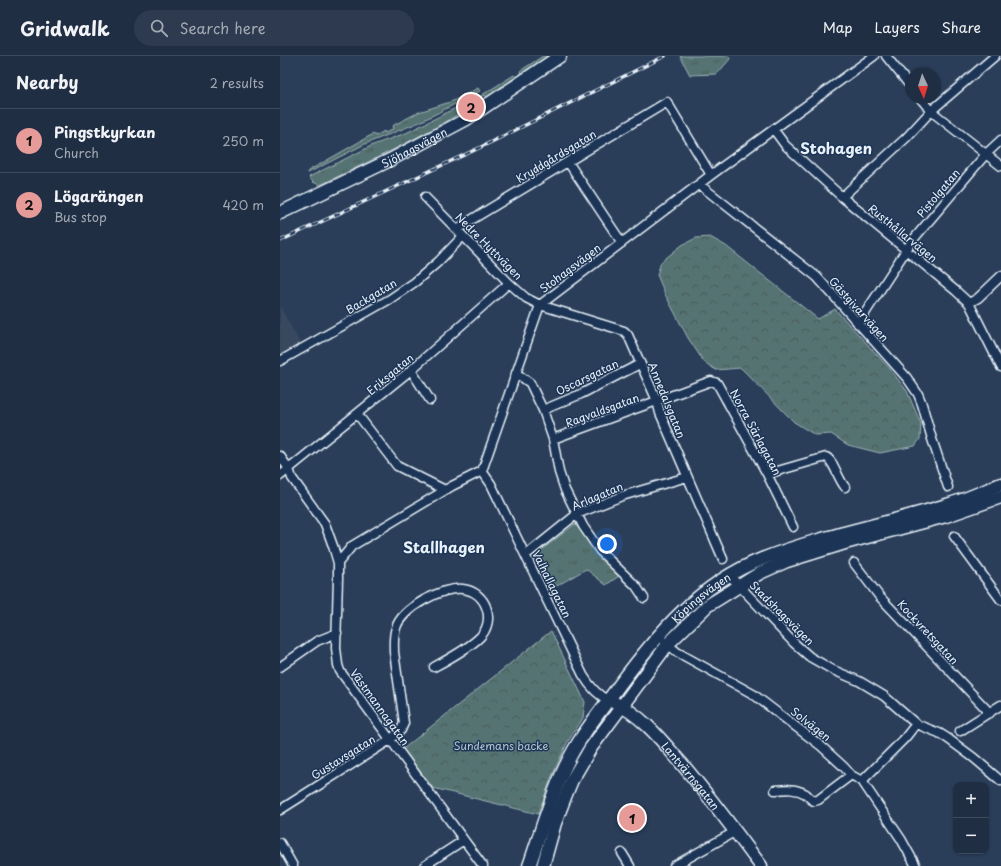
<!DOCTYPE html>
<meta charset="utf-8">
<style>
body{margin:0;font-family:"Playpen Sans",sans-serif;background:#2d3a4f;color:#f1f3f6}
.controls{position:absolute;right:12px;bottom:12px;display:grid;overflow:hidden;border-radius:8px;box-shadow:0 1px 3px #0004}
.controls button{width:36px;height:36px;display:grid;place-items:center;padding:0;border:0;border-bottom:1px solid #3d4a5d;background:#202e44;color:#f1f3f6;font:20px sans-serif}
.compass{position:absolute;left:625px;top:12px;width:36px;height:36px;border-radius:50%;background:#202e44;box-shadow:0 1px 3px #0004;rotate:176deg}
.you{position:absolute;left:327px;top:488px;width:14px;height:14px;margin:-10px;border:3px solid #fff;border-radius:50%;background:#1a73e8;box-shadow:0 0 0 6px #1a73e833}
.badge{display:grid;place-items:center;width:26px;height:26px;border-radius:50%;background:#e69b98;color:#111;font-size:13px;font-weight:700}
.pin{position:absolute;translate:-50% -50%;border:2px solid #fff;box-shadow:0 1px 4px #0006}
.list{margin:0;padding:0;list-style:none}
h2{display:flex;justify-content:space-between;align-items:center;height:52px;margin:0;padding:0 16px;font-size:17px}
h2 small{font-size:13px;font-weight:400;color:#a2a8b2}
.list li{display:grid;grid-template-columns:26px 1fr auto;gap:12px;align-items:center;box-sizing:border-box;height:64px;padding:0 16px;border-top:1px solid #3d4a5d}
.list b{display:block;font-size:15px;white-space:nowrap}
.list p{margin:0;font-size:13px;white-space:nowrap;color:#a2a8b2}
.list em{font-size:13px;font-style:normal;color:#a2a8b2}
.icon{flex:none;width:22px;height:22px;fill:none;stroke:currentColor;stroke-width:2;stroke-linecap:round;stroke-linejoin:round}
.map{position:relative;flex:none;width:721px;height:810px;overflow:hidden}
header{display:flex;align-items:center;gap:24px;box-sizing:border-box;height:56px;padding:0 20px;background:#202e44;border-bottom:1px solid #3d4a5d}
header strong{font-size:19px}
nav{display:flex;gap:22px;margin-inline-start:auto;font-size:14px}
.search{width:280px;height:36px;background:#2d3a4f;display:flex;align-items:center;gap:10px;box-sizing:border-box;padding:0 14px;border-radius:22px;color:#a2a8b2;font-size:15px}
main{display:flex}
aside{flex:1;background:#202e44}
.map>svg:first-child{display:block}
.built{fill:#39495e}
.grass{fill:url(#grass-tufts);stroke:#9eb2b5}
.forest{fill:url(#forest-crowns);stroke:#9eb2b5}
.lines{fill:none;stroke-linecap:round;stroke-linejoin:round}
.street-casing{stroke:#e8f1f8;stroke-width:11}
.secondary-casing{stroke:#e8f1f8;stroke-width:15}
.street{stroke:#1d3557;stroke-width:8}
.secondary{stroke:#1d3557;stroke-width:12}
.rail-casing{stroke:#e8f1f8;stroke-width:3.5}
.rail{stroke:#1d3557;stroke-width:2;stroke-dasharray:6;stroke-linecap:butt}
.labels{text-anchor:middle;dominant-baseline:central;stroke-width:3;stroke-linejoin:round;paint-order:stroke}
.street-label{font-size:11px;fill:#e8f1f8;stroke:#1d3557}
.park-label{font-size:11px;fill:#b4c5c9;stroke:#1d3557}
.district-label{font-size:15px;font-weight:bold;fill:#e8f1f8;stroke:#1d3557}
</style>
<header>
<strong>Gridwalk</strong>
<div class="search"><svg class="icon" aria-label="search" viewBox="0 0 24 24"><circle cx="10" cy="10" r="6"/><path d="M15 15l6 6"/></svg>Search here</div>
<nav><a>Map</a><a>Layers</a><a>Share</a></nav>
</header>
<main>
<aside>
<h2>Nearby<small>2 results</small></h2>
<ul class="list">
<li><span class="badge">1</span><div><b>Pingstkyrkan</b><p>Church</p></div><em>250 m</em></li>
<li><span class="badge">2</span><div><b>Lögarängen</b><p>Bus stop</p></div><em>420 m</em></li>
</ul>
</aside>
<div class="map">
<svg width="721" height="810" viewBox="0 0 721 810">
<defs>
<pattern id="grass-tufts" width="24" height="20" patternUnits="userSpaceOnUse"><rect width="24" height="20" fill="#547372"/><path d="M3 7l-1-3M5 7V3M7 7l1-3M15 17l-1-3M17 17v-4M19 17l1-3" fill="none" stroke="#4c5b5c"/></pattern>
<pattern id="forest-crowns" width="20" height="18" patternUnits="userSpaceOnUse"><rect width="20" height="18" fill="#547372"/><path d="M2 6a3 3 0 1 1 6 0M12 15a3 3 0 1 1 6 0" fill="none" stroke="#4c5b5c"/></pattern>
</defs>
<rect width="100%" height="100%" fill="#2a3e5a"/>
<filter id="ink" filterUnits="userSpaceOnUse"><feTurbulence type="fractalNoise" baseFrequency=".025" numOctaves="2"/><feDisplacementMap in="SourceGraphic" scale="8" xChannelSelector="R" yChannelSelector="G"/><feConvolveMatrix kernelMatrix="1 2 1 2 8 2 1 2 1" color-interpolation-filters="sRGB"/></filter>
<g filter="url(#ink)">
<path class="built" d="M0 251 20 287 0 299Z"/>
<path class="grass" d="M263 0H269L243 19 240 15Z
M400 0H449L450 3 437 18 410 19Z
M234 19 238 23 207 42 205 39 194 45V44Z
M198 32 200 35 140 66 85 88 28 117V115L93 78 96 80 104 75 105 77 113 73 112 70 139 56 173 45Z
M190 45 192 47 185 51 187 53C140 82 90 105 40 129L33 126 29 121 93 89 126 77Z
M295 468 339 520 326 529 306 513 268 535 254 500Z"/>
<path class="forest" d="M430 181 446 190 538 263 555 253 610 313 627 335 641 368 640 383 635 390 600 397 568 389 551 378 535 379 514 366 461 312 436 314 424 306 408 282 386 240 377 219 381 206 402 189 416 182Z
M271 575 305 646 303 662 287 687 272 720 258 758 153 732 123 693Z"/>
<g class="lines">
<defs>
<path id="street" d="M606 0 631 31
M640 42 651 55 721 110
M494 74 505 89 562 141 676 235 689 247 721 311
M288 106 342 187
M420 129 537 221 627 322 638 338 642 348 652 383 668 431
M145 141 229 227 246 242 260 249 344 275 348 279 377 345 380 357 443 503
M562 141 627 81 651 55 715 0
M178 174 186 167 387 46 431 119
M689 247 698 242 721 220
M578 268 632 185 706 98 721 84
M0 305 110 243 135 226 158 206 183 180
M131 314 150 344
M236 317 250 327 263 354 273 383 279 416 285 434 303 470 320 495 356 530 364 542
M263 354 301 338 360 308
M78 359 117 410 165 434
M273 383 431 325 437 327 487 418 513 471
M0 400 9 413 12 422 45 468 53 490 58 507V522L56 592 58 609 60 615 203 810
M202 415 211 428 303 619C309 629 317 639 328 644
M487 418 546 401C554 405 558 423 565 431
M0 420 131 314 229 227
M674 480 721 544
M246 499 297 458 342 440 407 421
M58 507 72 490 172 430 202 415 260 249 431 119 594 0
M574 507 599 540 710 657
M449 519 514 587 530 601 553 614 579 625 604 640 636 668 659 677 667 682 694 702 721 725
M385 586 397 596 473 638 541 690 564 711 571 719 582 725 621 783 636 810
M0 611 37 585 57 577
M680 675 721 649
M582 725 625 682 636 668
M495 734C506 733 516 732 526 738 529 741 530 743 534 745L538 744 571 719
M0 754 110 684 121 674 124 667 114 596C114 588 113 580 116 572 122 552 163 530 183 533 207 536 216 565 200 581 190 591 167 604 154 611
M0 787 13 810
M342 797 350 810
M144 810 184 784
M394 810 456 775"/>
<g id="secondary">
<path id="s1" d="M0 157 110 104 185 64 280 0"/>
<path id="s2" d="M335 647C362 659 383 686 402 708 430 741 455 775 481 810"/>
<path id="s3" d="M249 810C261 776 270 741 286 709 299 681 320 656 338 631 377 578 419 528 482 503 543 479 608 468 670 448 687 443 704 435 721 428"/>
<path d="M263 810 275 767 285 741 292 724 310 693 388 588 427 550 480 517 507 505 565 487 666 460 721 441"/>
</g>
</defs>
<use href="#street" class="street-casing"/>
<use href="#secondary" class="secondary-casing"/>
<use href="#street" class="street"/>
<use href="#secondary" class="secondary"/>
<defs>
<path id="rail" d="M0 185 199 92 385 0"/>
</defs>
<use href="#rail" class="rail-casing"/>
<use href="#rail" class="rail"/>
</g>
</g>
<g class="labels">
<g class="street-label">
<text stroke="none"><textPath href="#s1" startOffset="149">Sjöhagsvägen</textPath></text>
<text transform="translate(276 100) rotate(-31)">Kryddgårdsgatan</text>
<text transform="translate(658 137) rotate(-50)">Pistolgatan</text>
<text transform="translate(623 177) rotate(39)">Rusthållarvägen</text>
<text transform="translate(209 190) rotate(45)">Nedre Hyttvägen</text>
<text transform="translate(290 212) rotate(-37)">Stohagsvägen</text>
<text transform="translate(91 240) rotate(-31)">Backgatan</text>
<text transform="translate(579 253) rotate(48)">Gästgivarvägen</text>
<text transform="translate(110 318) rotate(-40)">Eriksgatan</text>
<text transform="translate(307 321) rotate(-26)">Oscarsgatan</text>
<text transform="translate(387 344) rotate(68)">Annedalsgatan</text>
<text transform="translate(322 354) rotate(-20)">Ragvaldsgatan</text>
<text transform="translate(476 376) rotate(62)">Norra Särlagatan</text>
<text transform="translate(317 440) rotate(-23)">Arlagatan</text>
<text transform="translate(272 528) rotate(64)">Valhallagatan</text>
<text stroke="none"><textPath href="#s3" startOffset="324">Köpingsvägen</textPath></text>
<text transform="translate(502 557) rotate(45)">Stadshagsvägen</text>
<text transform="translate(648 576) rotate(47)">Kockvretsgatan</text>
<text transform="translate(100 651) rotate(54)">Västmannagatan</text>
<text transform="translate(531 668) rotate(38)">Solvägen</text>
<text transform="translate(63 701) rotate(-32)">Gustavsgatan</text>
<text stroke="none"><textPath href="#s2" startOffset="106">Lantvärnsgatan</textPath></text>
</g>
<g class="park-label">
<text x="221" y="689">Sundemans backe</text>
</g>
<g class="district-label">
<text x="556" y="91">Stohagen</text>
<text x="164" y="490">Stallhagen</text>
</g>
</g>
</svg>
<div class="controls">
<button>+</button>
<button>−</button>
</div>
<svg class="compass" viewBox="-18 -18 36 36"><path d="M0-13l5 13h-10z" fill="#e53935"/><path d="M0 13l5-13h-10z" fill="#a2a8b2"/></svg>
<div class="you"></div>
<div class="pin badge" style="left:352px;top:762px">1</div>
<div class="pin badge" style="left:191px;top:51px">2</div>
</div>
</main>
